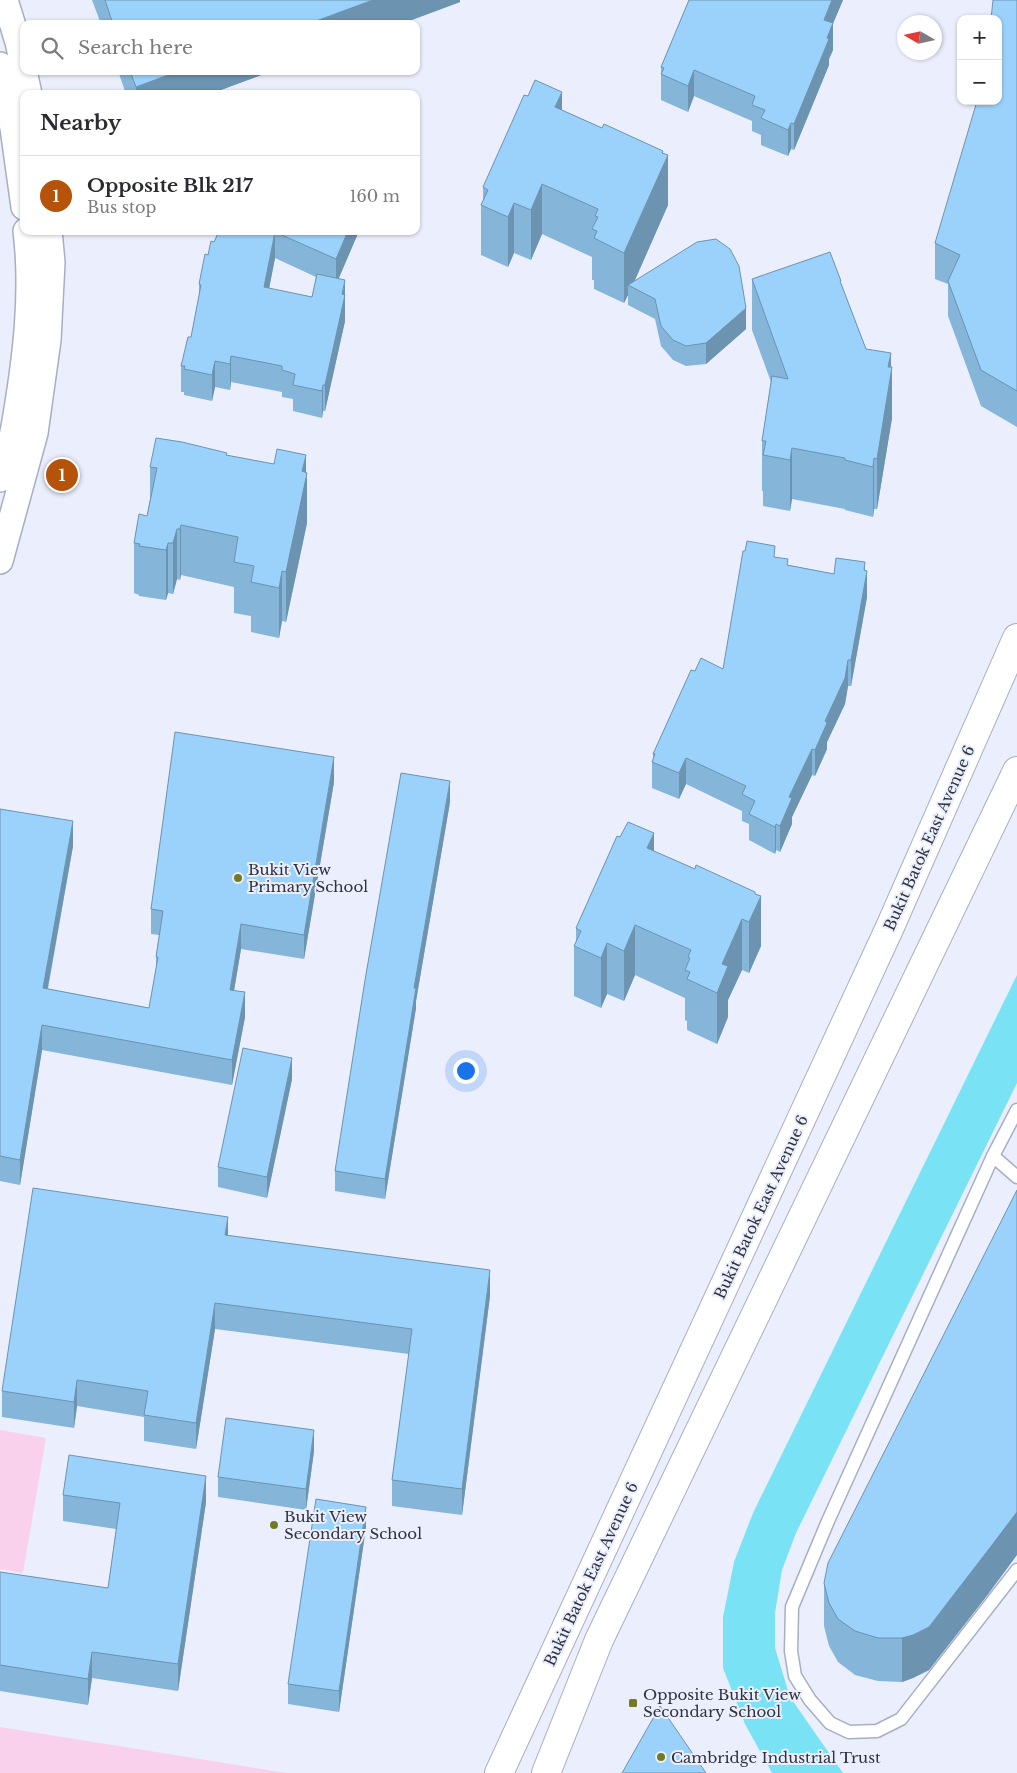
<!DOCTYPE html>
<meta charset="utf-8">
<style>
body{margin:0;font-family:"Libre Baskerville",serif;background:#f2f2f3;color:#2b2b33}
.controls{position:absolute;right:15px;top:15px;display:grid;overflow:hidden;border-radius:10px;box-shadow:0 1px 4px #0004}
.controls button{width:45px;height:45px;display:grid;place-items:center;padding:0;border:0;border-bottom:1px solid #e1e1e2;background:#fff;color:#2b2b33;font:25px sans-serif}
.compass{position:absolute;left:897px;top:15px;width:45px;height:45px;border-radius:50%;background:#fff;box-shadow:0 1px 4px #0004;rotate:279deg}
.you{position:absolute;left:465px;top:1070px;width:18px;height:18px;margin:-12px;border:4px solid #fff;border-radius:50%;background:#1a73e8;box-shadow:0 0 0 8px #1a73e833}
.badge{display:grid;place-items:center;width:32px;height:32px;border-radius:50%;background:#b45309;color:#fff;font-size:16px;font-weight:700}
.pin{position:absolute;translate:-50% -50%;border:2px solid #fff;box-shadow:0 1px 5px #0006}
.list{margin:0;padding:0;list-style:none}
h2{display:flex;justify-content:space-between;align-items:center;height:65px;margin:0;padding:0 20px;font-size:21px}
h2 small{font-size:16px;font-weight:400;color:#7c7c81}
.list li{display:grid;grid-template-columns:32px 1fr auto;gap:15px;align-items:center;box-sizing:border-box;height:80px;padding:0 20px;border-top:1px solid #e1e1e2}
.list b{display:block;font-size:19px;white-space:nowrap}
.list p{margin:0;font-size:16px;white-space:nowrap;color:#7c7c81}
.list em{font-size:16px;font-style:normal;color:#7c7c81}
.icon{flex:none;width:28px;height:28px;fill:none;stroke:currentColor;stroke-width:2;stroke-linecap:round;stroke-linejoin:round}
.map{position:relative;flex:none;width:1017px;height:1773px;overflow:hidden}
.search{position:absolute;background:#fff;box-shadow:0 1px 4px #0004;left:20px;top:20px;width:400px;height:55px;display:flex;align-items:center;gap:12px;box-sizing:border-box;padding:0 18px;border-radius:10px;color:#7c7c81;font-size:19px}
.panel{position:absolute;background:#fff;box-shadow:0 1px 4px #0004;left:20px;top:90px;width:400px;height:145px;border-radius:10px}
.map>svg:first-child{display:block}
.green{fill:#f9d1ed}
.water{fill:#79e2f4}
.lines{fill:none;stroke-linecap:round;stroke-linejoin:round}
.lane-casing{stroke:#a8aec3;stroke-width:15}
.street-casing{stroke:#a8aec3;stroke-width:28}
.secondary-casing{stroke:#a8aec3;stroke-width:30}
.lane{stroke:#fff;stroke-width:12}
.street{stroke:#fff;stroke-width:25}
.secondary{stroke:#fff;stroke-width:28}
.wall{fill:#85b5d8;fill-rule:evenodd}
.shaded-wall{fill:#6c93b0}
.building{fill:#9bd2fb;stroke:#6c93b0}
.poi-dot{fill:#747a24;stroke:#ebeffd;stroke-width:2}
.labels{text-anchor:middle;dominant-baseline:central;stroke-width:4;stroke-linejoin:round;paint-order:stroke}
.street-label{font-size:15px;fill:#30333b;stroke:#ebeffd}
.poi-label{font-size:15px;fill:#30333b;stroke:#ebeffd;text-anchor:start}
</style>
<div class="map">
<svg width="1017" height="1773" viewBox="0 0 1017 1773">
<rect width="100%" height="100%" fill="#ebeffd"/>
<path class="green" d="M0 1430 46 1438 23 1573 0 1569Z
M0 1727 287 1773H0Z"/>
<path class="water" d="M1017 975V1083L796 1533 782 1570 775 1613V1648L790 1697 843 1773H772L745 1724 723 1668V1617L734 1562 753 1513Z"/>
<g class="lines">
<defs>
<path id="lane" d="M1017 1110 993 1156 828 1521 792 1607 791 1651 795 1676 810 1700 830 1723 849 1732 877 1731 901 1719 1017 1570
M993 1156 1017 1177"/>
<path id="street" d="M5 0 18 42 24 70
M0 65 13 128 24 207
M24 71 29 94
M0 479C5 462 11 444 14 427 25 363 34 295 26 231
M0 561 35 433 48 340 52 262 49 231"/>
<path id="secondary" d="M499 1773 890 927 1017 638
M546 1773 599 1640 1017 771"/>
</defs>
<use href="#lane" class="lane-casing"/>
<use href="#street" class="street-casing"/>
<use href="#secondary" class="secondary-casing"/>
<use href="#lane" class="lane"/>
<use href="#street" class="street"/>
<use href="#secondary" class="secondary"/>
</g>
<path class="wall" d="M92 0H460V2L401 24H101Z
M689 0H843L833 23V50L829 59V65L794 150 791 149 788 156 761 145V135L752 131V121L694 96 688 112 661 100V67Z
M1017 0V427L981 406 948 316V284L935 279V243L998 101Z
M118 71H272L210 94H126Z
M562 110 602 128 663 153 668 205 634 281 746 329 706 364 686 366 673 360 661 346 655 319 628 305V295L624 303 594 289V280H592V257L542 234 531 260 514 253 508 267 481 255V205L483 201V187Z
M219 231H359L338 279 345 295V321L325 411H323L322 418 293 411V399L282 397V392L231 382 230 390 215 387 212 401 184 395V392H181V366L191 337 199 297V284L208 255ZM275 258 316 277 312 297 269 289Z
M752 279 841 285 866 349 891 367 892 418 877 509H874L873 517 845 510V509L792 499 790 511 763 506V491H762V441L771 382 752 330Z
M227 455 306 472 307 523 286 622 282 621 279 638 251 632V616L234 613V587L181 575 180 580 177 579 173 594 168 593 166 600 139 596V595L134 593V543L147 516 150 499V467Z
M775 557 788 565 834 574 865 570 867 597 851 686H848L845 704 827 742V749L815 776 812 775 792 817V824L780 852 776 850 775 854 749 840V824L742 821V811L686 784 679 799 652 788V762L653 759V754L695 671 723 669Z
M334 782 304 959 241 949 234 990 245 1017 232 1085 42 1050 20 1185 0 1181V809L73 846 48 989 149 1008 156 968V957L159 935 151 934V909Z
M450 802 416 1001V1008L385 1199 335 1191V1171Z
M654 851 695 869 755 894 761 946 749 973 742 970 728 1000V1017L717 1044 687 1030V1021L685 1020V998L635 975 624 1001 607 994 601 1008 574 996V946L576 942V928Z
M292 1079 267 1198 218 1187V1167Z
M228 1236 490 1296 462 1515 392 1506V1480L409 1354 215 1329 196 1449 144 1441V1417L77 1406 74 1428 2 1417V1391Z
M314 1451 306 1510 218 1497V1477Z
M63 1495 206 1502 178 1691 92 1678 88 1705 0 1691V1572L108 1588 116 1529 63 1521Z
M366 1527 339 1712 288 1704V1684Z
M824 1583 989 1593 929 1670 913 1678 902 1682 878 1681 855 1675 838 1662 829 1646 824 1626Z"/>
<path class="shaded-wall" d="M373 0H460V2L401 24H308Z
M832 0H843L832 26 833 23V50L829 59V65L794 150V124L824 20Z
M694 70V96L688 112V86Z
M179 71H272L210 94H136V87Z
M562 92V143L555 107Z
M791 123V149L788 156V130Z
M663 151V166L668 155V205L632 287 628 285V295L624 303V253Z
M542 184V234L531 260V210Z
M514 203V253L508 267V217Z
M348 231H359L336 285V259Z
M275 232V258L264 314V287Z
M345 280V321L325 411V385Z
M746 308V329L706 364V343Z
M891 353V375L892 367V418L877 509V459L888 367Z
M231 356V382L230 390V364Z
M215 361V387L212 401V375Z
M323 385V411L322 418V391Z
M792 448V499L790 511V460Z
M306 455V479L307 473V523L286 622V572L302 471Z
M874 458V509L873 517V467Z
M181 525V575L180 580V529Z
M177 529V579L173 594V543Z
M168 543V593L166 600V550Z
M865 562V581L867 571V597L851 686V660Z
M282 571V621L279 638V588Z
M848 660V686L845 704 827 742V749L815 776V750Z
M812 749V775L792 817V824L780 852V826L789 797Z
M334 757V782L304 959V935Z
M686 758V784L679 799V773Z
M450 781V802L416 1001V1008L385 1199V1179L414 988Z
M73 821V846L43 1013V988Z
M776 824V850L775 854V827Z
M654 833V884L647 848Z
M755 892V907L761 896V946L749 973V922Z
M742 919V970L728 1000V1017L717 1044V993L722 964Z
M241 924V949L230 1015V990Z
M635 925V975L624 1001V951Z
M607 943V994L601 1008V958Z
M245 992V1017L232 1085V1060Z
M42 1025V1050L20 1185V1160Z
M292 1058V1079L267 1198V1177Z
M228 1217V1243L225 1235Z
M490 1270V1296L462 1515V1489Z
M215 1303V1329L196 1449V1423Z
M77 1380V1406L74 1428V1402Z
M314 1430V1451L306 1510V1489Z
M206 1476V1502L178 1691V1664Z
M366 1507V1527L339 1712V1691Z
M1017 1512V1555L989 1593 929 1670 913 1678 902 1682V1638Z
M92 1652V1678L88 1705V1679Z"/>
<path class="building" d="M105 0H373L308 24H113Z
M689 0H832L824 20 833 23 827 38 829 39 794 124 791 123 788 130 761 118 765 110 752 105 755 96 694 70 688 86 661 74 664 68 661 67Z
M993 0H1017V391L981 370 948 281 960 255 935 243 977 101H998V19H991Z
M130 71H179L136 87Z
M535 80 562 92 555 107 602 128 604 124 663 151 662 153 668 155 624 253 594 238 597 231 592 229 598 217 595 216 598 209 542 184 531 210 514 203 508 217 481 205 488 190 483 187 524 95 528 96Z
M219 231H348L336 259 275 232 264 287 312 297 317 274 345 280 342 294 345 295 325 385H323L322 391 293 385 295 374 282 370V366L231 356 230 364 215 361 212 375 184 369 185 366H181L188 337H191L201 285 199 284 205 254 208 255 211 241 214 242Z
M716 239 730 249 739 266 746 308 706 343 686 346 673 340 661 326 655 299 628 285 697 242Z
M830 252 841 281H840L866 349 891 353 888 367H892L877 459 874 458 873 467 845 460V458L792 448 790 460 763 455 766 441H762L772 376 788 379 752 279Z
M156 438 182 442 227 453 226 455 274 464 277 449 306 455 302 471 307 473 286 572 282 571 279 588 251 582 254 566 234 562 238 537 181 525 180 529H177L173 543H168L166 550 139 546 140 544 134 543 139 514 147 516 157 468 150 467Z
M747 541 775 546 774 557 788 559 787 565 834 574 836 558 865 562 864 570 867 571 851 660H848L845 678 825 721 827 723 815 750 812 749 789 797 792 798 780 826 776 824 775 827 749 814 755 801 742 794 746 786 686 758 679 773 652 762 655 754H653L691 670 695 671 701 658 723 669 743 551H745Z
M175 732 334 757 304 935 241 924 230 990 245 992 232 1060 42 1025 20 1160 0 1156V809L73 821 43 988 149 1008 158 957H156L163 911 151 909Z
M401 773 450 781 414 988H416L385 1179 335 1171 365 980Z
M628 822 654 833 647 848 695 869 696 865 755 892V894L761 896 749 922 742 919 722 964 728 966 717 993 687 979 690 972 685 970 690 958 688 957 691 950 635 925 624 951 607 943 601 958 574 946 581 931 576 928 617 836 620 837Z
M243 1048 292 1058 267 1177 218 1167Z
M33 1188 228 1217 225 1235 490 1270 462 1489 392 1480 412 1329 215 1303 196 1423 144 1415 148 1391 77 1380 74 1402 2 1391Z
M1017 1190V1512L989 1549 929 1627 913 1635 902 1638H878L855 1631 838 1619 829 1603 824 1583 828 1563Z
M226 1418 314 1430 306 1489 218 1477Z
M69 1455 206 1476 178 1664 92 1652 88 1679 0 1665V1572L108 1588 120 1503 63 1495Z
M316 1499 366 1507 339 1691 288 1684Z
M660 1706 706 1773H622Z"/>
<g class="poi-dot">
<circle cx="238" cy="878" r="5"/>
<circle cx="274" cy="1525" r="5"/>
<rect x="628" y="1698" width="10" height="10" rx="2.5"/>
<circle cx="661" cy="1757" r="5"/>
</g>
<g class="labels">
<g class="street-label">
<text transform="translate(929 838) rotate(-66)">Bukit Batok East Avenue 6</text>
<text transform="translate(761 1207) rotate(-65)">Bukit Batok East Avenue 6</text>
<text transform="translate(591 1574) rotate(-65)">Bukit Batok East Avenue 6</text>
</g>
<g class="poi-label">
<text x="248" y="869">Bukit View<tspan x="248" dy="17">Primary School</tspan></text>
<text x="284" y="1516">Bukit View<tspan x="284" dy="17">Secondary School</tspan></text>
<text x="643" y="1694">Opposite Bukit View<tspan x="643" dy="17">Secondary School</tspan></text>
<text x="671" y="1757">Cambridge Industrial Trust</text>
</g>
</g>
</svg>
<div class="controls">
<button>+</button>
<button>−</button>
</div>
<svg class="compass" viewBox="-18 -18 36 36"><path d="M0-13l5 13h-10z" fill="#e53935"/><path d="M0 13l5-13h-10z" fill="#7c7c81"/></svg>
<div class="you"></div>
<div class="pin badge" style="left:62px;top:475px">1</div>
<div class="search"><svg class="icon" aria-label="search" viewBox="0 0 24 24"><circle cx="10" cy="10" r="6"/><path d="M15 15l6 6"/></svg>Search here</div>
<section class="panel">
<h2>Nearby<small></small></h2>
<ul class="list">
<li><span class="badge">1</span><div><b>Opposite Blk 217</b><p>Bus stop</p></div><em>160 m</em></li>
</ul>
</section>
</div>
